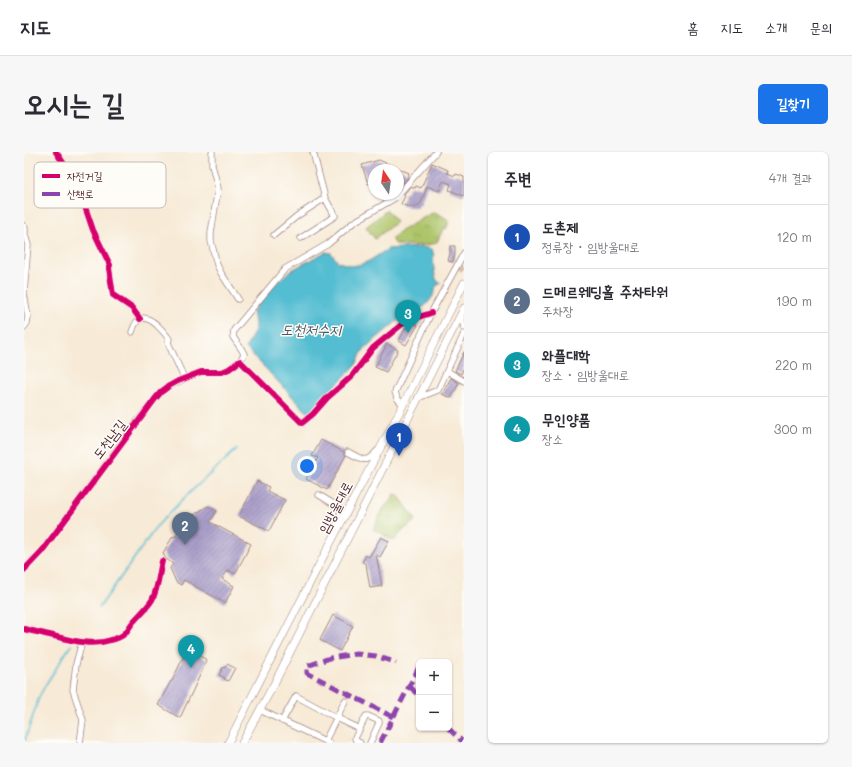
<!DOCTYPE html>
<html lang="ko">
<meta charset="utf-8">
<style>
body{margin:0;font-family:Mali,"Poor Story",sans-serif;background:#f7f7f7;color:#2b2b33}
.controls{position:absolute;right:12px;bottom:12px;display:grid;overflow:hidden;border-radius:6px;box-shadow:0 1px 3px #0004}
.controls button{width:36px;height:36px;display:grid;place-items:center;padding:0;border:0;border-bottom:1px solid #e1e1e2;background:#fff;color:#2b2b33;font:20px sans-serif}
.compass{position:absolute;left:344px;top:12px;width:36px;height:36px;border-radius:50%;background:#fff;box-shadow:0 1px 3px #0004;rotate:347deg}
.you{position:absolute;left:283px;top:314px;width:14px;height:14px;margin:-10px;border:3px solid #fff;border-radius:50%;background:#1a73e8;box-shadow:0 0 0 6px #1a73e833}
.badge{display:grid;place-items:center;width:26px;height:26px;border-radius:50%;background:#1a73e8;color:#fff;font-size:13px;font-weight:700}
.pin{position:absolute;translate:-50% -33px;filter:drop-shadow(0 1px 2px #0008)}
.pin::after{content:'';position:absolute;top:21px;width:14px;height:12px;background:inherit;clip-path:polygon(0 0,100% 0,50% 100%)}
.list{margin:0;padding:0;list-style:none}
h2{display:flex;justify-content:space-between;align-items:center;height:52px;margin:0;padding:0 16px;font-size:17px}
h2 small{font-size:13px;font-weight:400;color:#7c7c81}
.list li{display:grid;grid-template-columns:26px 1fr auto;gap:12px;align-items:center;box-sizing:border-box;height:64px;padding:0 16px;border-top:1px solid #e1e1e2}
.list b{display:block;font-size:15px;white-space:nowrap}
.list p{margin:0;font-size:13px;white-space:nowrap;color:#7c7c81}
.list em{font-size:13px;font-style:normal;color:#7c7c81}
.map{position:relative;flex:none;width:440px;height:591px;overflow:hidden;border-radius:6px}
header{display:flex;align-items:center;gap:24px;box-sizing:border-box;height:56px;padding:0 20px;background:#fff;border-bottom:1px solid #e1e1e2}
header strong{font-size:19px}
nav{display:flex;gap:22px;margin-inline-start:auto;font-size:14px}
.intro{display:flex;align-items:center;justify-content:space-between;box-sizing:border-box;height:96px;padding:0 24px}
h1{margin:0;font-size:28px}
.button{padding:10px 18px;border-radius:6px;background:#1a73e8;color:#fff;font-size:14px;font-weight:700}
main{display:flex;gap:24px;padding:0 24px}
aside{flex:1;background:#fff;border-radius:6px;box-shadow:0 1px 3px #0004}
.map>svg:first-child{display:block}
.park{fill:url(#park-tufts);stroke:#7c724a}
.pitch{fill:#aec469;stroke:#7c724a}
.water{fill:#55bdd2;stroke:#506e7e}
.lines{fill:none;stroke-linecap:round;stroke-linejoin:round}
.stream{stroke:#55bdd2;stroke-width:1.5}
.building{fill:url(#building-hatch)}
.minor-tunnel{stroke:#d4c1b4;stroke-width:5.5;stroke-dasharray:5.5 3;stroke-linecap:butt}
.minor-casing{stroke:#a08480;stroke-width:7}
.major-casing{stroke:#a08480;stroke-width:8}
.minor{stroke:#fff;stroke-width:5.5}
.major{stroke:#fff;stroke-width:7}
.quiet{stroke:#8e44ad;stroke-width:5;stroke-dasharray:10 5;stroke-linecap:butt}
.cycleway-casing{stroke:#fdfcf7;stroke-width:8}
.cycleway{stroke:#d6006c;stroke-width:6}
.labels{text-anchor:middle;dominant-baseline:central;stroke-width:3;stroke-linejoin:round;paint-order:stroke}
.street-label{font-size:14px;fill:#4a1f2b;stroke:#fdfcf7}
.water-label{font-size:15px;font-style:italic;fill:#4e5665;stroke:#fdfcf7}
.key{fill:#fdfcf7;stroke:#c7baba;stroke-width:1}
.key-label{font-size:11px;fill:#4a1f2b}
</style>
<header>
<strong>지도</strong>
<nav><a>홈</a><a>지도</a><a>소개</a><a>문의</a></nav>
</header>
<div class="intro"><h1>오시는 길</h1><a class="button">길찾기</a></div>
<main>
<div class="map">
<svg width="440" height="591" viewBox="0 0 440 591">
<defs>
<pattern id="park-tufts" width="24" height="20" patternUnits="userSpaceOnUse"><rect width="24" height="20" fill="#aec469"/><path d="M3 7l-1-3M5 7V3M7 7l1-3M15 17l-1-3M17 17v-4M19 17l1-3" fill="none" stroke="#97a85b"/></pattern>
<pattern id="building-hatch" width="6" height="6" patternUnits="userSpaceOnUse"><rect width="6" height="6" fill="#a89dc9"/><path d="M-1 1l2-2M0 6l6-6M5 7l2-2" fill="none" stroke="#8b7fa3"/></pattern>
</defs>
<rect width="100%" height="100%" fill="#fdfcf7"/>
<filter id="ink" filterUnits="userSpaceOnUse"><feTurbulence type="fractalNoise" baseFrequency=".025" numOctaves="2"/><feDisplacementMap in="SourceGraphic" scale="8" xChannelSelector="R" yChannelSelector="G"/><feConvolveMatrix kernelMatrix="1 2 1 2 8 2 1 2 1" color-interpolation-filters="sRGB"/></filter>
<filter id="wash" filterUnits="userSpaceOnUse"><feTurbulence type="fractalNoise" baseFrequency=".012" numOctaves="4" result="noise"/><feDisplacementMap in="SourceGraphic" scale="16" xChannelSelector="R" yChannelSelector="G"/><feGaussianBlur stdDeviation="0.9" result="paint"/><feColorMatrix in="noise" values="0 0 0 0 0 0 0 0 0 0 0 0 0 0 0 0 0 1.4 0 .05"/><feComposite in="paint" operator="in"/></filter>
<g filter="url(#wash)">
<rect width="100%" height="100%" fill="#f7ead6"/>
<path class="park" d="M408 61C414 61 422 65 425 70L422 77 421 76 419 77 413 90C405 95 385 93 374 93 371 92 368 91 368 86L378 78Z
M370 342 374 343 392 368 377 380 370 389 349 377 361 354 367 349Z"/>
<path class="pitch" d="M363 58 372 70 351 87 342 75Z"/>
<path class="water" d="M397 95 408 97 410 104 409 110 411 124 413 129 417 131 411 135V140L407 147 401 154 378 165 341 196 338 200 332 213 284 261 222 196 231 178V171L229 159 250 133 266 119 301 100 307 101 314 110 329 114 338 112 345 109 364 97Z"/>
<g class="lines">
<path class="stream" d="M75 456 133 374 160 346 213 297
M0 591 15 545 22 532 47 493"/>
</g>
<g id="blocks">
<path class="building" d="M355 8 385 21 383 27 376 34H374V18H350V30L344 32 338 13Z
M408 11 424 18 423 21 431 24 432 22 440 25V44L425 38 427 32 419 29 415 39 403 34 397 51 392 55H385L377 52 381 44 380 43V42L387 34 391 36 392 34 397 36Z
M426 94H431V102L429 110 424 109 426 101Z
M390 171 394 173 382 193 375 189 383 173Z
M363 192 374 198 362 220 351 215Z
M440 200V215L437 222 431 219Z
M427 226 435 231 427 246 418 242Z
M297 288 320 300 322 303 303 338 282 327 294 306 288 304Z
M233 329 245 335 243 339 261 348 245 379 215 364Z
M184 354 193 359 186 370 227 392 211 422 204 418 198 427 210 434 201 451 160 428 157 433 152 430 146 416 149 412 142 407 139 401 149 384 151 385 158 373 161 376 168 364Z
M357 385 365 389 356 405 352 402 358 434 346 436 342 412 338 410 342 403 345 405Z
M309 463 329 474 316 499 296 488Z
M163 497 183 508 156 566 134 553 147 529H148Z
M203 512 211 516 204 529 200 527 201 526 195 523 199 515 201 516Z"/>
</g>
</g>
<g filter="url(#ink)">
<use href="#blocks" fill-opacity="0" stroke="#a08480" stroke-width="1"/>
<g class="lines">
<path class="minor-tunnel" d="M435 115 440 120"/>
<defs>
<path id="minor" d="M32 0 46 21 58 46 69 78 86 113 85 116 89 143 108 156 116 167
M188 0V13L194 36 187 81V89L193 113 197 121 214 147
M0 74 1 76V83L4 93 0 141 4 165 3 171 0 175
M250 83 273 64 301 46 289 0
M277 86 311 64 301 46
M437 163 440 176
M108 180C113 164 120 162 133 173 137 177 142 182 145 187L144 190 145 193 160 226
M216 209 278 271 289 262 303 246 328 224 349 196 382 169 407 161
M423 219 440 229
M394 246 414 238 440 182
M379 253 373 246 371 240 407 161 440 101
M324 300C338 307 341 313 353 299
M295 343 313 354 317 359 313 371 312 378
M0 418 18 399 112 271 137 240 145 234 169 223 177 220H198L205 217 216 209 220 202 218 198 209 185 210 178 256 123 261 117 304 92 330 70 371 46 412 0
M0 477C7 479 14 480 21 482 43 487 65 495 87 488 91 487 95 486 99 483 104 479 106 473 110 469 116 462 123 456 128 448 134 437 135 422 138 409
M236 558 305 591
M258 569 272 544 313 566 336 577
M301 589 321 549
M56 591 59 568 49 538 52 512 58 490
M336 591 332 589 331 586 342 564H344L355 569V571L346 591"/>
<path id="major" d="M204 591 296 411 379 253 440 131
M218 591 250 532 440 156"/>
</defs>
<use href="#minor" class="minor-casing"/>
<use href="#major" class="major-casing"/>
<use href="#minor" class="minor"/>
<use href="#major" class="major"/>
<path class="quiet" d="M386 534 395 545
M369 565 283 521V514L306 506 332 502 352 504 367 509 372 511
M424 576 440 591
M356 591 395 515"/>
<defs>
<path id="cycleway" d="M32 0 46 21 58 46 69 78 86 113 85 116 89 143 108 156 116 167
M0 418 18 399 131 247 137 240 145 234 154 229 177 220H198L205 217 216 209 278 271 289 262 303 246 328 224 349 196 382 169 407 161
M0 477C7 479 14 480 21 482 43 487 65 495 87 488 91 487 95 486 99 483 104 479 106 473 110 469 116 462 123 456 128 448 134 437 135 422 138 409"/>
</defs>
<use href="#cycleway" class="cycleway-casing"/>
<use href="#cycleway" class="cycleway"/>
</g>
</g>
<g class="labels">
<g class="street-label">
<text transform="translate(85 287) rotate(-53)">도천남길</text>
<text transform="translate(311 355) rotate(-62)">임방울대로</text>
</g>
<g class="water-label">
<text x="287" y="177">도천저수지</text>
</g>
</g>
<rect x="10" y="10" width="132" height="46" rx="6" class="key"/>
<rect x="18" y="22" width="18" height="4" fill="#d6006c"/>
<rect x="18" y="40" width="18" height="4" fill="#8e44ad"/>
<g class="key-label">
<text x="43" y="28">자전거길</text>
<text x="43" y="46">산책로</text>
</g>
</svg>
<div class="controls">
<button>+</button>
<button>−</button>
</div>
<svg class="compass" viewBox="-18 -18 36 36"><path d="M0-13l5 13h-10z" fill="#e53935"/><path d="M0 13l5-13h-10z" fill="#7c7c81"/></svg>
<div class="you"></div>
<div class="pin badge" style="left:375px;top:304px;background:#1a4fb4">1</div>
<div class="pin badge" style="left:161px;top:393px;background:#5c6f8a">2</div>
<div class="pin badge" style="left:384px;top:181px;background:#0f9aa8">3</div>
<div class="pin badge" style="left:167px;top:516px;background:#0f9aa8">4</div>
</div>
<aside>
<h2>주변<small>4개 결과</small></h2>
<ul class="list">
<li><span class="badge" style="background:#1a4fb4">1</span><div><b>도촌제</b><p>정류장 · 임방울대로</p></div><em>120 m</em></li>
<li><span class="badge" style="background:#5c6f8a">2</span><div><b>드메르웨딩홀 주차타워</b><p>주차장</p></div><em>190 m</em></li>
<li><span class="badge" style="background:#0f9aa8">3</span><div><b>와플대학</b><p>장소 · 임방울대로</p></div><em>220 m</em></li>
<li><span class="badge" style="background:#0f9aa8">4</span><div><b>무인양품</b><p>장소</p></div><em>300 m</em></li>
</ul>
</aside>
</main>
